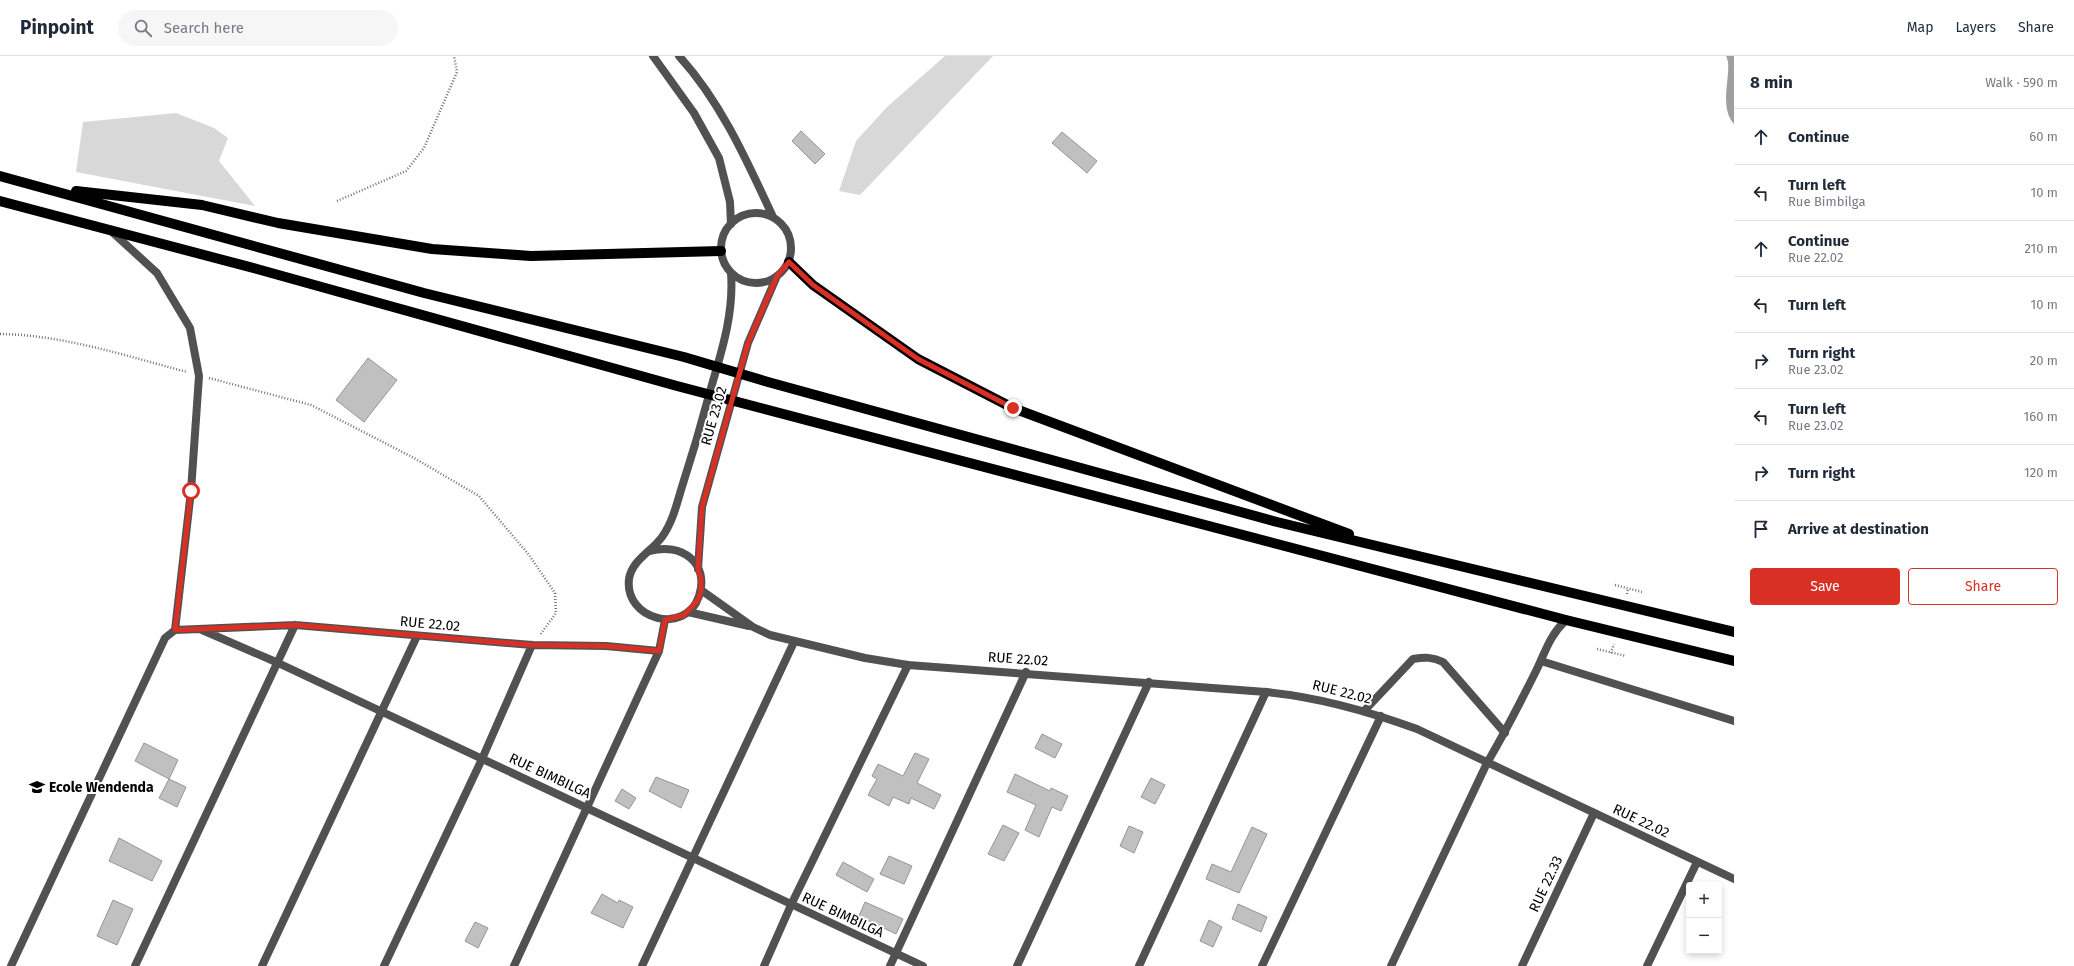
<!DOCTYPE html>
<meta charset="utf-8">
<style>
body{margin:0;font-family:"Fira Sans",sans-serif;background:#f6f6f7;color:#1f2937}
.controls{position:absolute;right:12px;bottom:12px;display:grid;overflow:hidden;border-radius:4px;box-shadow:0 2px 6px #0003}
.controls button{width:36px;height:36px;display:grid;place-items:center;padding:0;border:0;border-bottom:1px solid #e0e1e3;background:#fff;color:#1f2937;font:20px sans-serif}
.stop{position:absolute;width:12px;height:12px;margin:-9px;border:3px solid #d93025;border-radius:50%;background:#fff}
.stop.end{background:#d93025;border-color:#fff;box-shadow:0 1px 4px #0008}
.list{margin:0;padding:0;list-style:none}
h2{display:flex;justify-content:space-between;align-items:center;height:52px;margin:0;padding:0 16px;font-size:17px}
h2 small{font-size:13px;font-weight:400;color:#747a83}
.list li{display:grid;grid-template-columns:26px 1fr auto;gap:12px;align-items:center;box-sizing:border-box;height:56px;padding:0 16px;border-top:1px solid #e0e1e3}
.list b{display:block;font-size:15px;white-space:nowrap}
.list p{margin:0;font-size:13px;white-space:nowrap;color:#747a83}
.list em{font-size:13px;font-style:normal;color:#747a83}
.actions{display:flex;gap:8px;padding:12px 16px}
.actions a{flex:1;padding:9px 0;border:1px solid #d93025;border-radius:4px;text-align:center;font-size:14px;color:#d93025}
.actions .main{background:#d93025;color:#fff}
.icon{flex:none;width:22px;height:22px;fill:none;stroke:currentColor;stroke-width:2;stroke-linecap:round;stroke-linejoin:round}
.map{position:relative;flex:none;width:1734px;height:910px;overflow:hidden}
header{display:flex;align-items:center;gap:24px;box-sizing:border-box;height:56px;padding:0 20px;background:#fff;border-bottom:1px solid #e0e1e3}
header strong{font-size:19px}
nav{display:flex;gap:22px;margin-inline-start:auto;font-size:14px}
.search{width:280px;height:36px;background:#f6f6f7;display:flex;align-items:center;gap:10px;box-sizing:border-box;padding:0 14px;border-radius:22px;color:#747a83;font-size:15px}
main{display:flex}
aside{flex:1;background:#fff}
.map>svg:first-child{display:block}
.green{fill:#d8d8d8}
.water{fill:#9f9f9f}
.building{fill:#c0c0c0;stroke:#959595}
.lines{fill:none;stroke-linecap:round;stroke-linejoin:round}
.path{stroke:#737373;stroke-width:2.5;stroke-dasharray:1 2;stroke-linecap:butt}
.service{stroke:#515151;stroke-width:8}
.minor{stroke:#515151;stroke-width:8}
.tertiary{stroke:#515151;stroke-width:8}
.primary{stroke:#000;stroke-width:10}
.route{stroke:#d93025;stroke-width:5}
.labels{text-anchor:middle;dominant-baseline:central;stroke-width:4;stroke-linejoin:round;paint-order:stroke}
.street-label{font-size:14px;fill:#000;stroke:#fff}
.poi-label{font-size:14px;font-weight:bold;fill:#000;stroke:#fff;text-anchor:start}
</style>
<header>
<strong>Pinpoint</strong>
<div class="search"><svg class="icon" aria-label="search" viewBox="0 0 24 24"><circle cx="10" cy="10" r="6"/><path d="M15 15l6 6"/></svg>Search here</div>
<nav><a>Map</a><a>Layers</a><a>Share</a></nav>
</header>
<main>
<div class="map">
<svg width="1734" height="910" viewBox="0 0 1734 910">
<rect width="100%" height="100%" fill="#fff"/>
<path class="green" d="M945 0H993L860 139 839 135 856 85 887 51Z
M176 57 214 72 228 82 219 105 255 150 76 116 83 66Z"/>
<path class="water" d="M1726 0H1734V68C1717 49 1734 13 1726 0Z"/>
<path class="building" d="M801 75 825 98 815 108 792 85Z
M1062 76 1097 105 1087 117 1052 87Z
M368 302 397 324 364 366 336 344Z
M1042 678 1062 688 1055 702 1035 692Z
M144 687 178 704 169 723 135 705Z
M915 697 929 703 917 727 941 739 934 753 911 742 909 748 893 741 889 750 868 739 877 723 872 720 878 708 903 720Z
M1015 718 1050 735 1051 732 1068 740 1061 755 1052 751 1039 781 1025 774 1036 749 1007 736Z
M656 721 689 734 681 752 649 735Z
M1151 722 1165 729 1155 748 1141 741Z
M169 723 186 731 177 751 159 742Z
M622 733 636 742 629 753 615 745Z
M1003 769 1019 777 1004 805 988 798Z
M1129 770 1143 776 1134 797 1120 790Z
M1252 771 1267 778 1239 837 1206 823 1212 808 1231 816Z
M119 782 162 805 152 825 109 805Z
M889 800 912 810 904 828 880 818Z
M843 806 874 823 867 836 836 819Z
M602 838 618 847 619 844 633 851 623 872 591 857Z
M113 844 133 853 117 889 97 880Z
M865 846 903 863 896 878 859 860Z
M1238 848 1267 861 1261 876 1232 863Z
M1209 864 1222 871 1213 891 1200 885Z
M475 866 488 872 478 892 465 885Z"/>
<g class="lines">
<path class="path" d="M337 145 406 115 424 92 457 16 454 0
M0 278C64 279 126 300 187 316
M209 322 311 349 414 402 479 440 529 499 555 537 556 557 540 579
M1615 529 1642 536
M1627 538 1628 533
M1597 593 1626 600
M1611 597 1614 588"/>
<path class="service" d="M1541 605 1734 665"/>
<path class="minor" d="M110 174 157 217 190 272 199 320 191 435 175 574
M202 574 276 606 923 910
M1364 655 1413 603C1425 601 1433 601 1443 606L1505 677
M11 910 165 582 175 574 295 569 532 589 606 590 659 595
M135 910 295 569
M262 910 417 580
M384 910 482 703 532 589
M514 910 659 595 665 564
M642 910 794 586
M764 910 791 849 908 609
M890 910 1026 616
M1017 910 1149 626
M1139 910 1266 636
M1262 910 1381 660
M1391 910 1487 707C1504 678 1519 649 1534 619 1545 598 1548 581 1566 564
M1522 910 1594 757
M1647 910 1697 806"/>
<path class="tertiary" d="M653 0 694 57 719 102 730 146 731 168
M679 0C721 46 747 105 773 161
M721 192a35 35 0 1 1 70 0a35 35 0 1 1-70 0Z
M650 495C681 486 710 507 699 540 686 580 624 564 629 523 632 504 651 496 662 481 672 467 676 451 681 434 692 400 702 366 711 332 722 294 734 257 731 217
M698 513 702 451 748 287 777 220
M701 534 753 571 770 579 865 602 908 609 1266 636C1319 641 1368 655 1417 673L1734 823
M688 556 749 570"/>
<path class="primary" d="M0 120 424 237 684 301 768 326 1277 466 1734 576
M76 135 202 149 278 167 432 193 531 200 721 195
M0 145 257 213 677 330 1566 564 1734 605
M789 206 813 229 918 303 1013 352 1349 478"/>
</g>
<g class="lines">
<path class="route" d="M191 435 175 574 295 569 532 589 606 590 659 595 665 564 684 559 698 544 701 534V523L698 513 702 451 748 287 777 220 789 206 813 229 918 303 1013 352"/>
</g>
<defs>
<symbol id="school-bare" viewBox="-9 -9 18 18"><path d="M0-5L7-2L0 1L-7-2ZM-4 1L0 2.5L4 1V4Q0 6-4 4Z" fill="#000" stroke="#fff" stroke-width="2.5" paint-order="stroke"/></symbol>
</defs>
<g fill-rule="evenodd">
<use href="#school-bare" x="26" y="720" width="22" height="22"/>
</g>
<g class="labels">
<g class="street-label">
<text transform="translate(714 360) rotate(-74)">RUE 23.02</text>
<text transform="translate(430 568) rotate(5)">RUE 22.02</text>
<text transform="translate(1018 603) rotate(4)">RUE 22.02</text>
<text transform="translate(1342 636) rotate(14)">RUE 22.02</text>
<text transform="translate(550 720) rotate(25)">RUE BIMBILGA</text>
<text transform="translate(1641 765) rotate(25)">RUE 22.02</text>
<text transform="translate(1546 828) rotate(-65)">RUE 22.33</text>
<text transform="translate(843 859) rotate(25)">RUE BIMBILGA</text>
</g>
<g class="poi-label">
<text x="49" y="731">Ecole Wendenda</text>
</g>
</g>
</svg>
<div class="controls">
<button>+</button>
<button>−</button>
</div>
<div class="stop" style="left:191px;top:435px"></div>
<div class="stop end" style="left:1013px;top:352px"></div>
</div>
<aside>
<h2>8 min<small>Walk · 590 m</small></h2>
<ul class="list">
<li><svg class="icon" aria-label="ahead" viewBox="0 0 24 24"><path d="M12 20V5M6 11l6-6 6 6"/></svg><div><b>Continue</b></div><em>60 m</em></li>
<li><svg class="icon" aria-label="left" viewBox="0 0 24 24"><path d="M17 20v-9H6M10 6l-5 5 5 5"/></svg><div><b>Turn left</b><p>Rue Bimbilga</p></div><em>10 m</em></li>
<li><svg class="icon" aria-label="ahead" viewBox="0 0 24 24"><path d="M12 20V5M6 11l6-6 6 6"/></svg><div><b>Continue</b><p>Rue 22.02</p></div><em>210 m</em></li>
<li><svg class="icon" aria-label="left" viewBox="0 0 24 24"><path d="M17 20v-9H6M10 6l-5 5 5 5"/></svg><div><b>Turn left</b></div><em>10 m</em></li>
<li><svg class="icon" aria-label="right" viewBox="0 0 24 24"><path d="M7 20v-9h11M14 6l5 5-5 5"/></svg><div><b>Turn right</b><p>Rue 23.02</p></div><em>20 m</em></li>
<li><svg class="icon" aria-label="left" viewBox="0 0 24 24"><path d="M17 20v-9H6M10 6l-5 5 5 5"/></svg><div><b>Turn left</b><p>Rue 23.02</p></div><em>160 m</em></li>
<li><svg class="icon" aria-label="right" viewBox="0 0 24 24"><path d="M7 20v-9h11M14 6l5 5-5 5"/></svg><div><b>Turn right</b></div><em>120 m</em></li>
<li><svg class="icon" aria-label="arrive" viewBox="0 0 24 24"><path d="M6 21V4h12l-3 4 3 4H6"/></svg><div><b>Arrive at destination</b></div></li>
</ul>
<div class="actions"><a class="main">Save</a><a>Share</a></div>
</aside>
</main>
